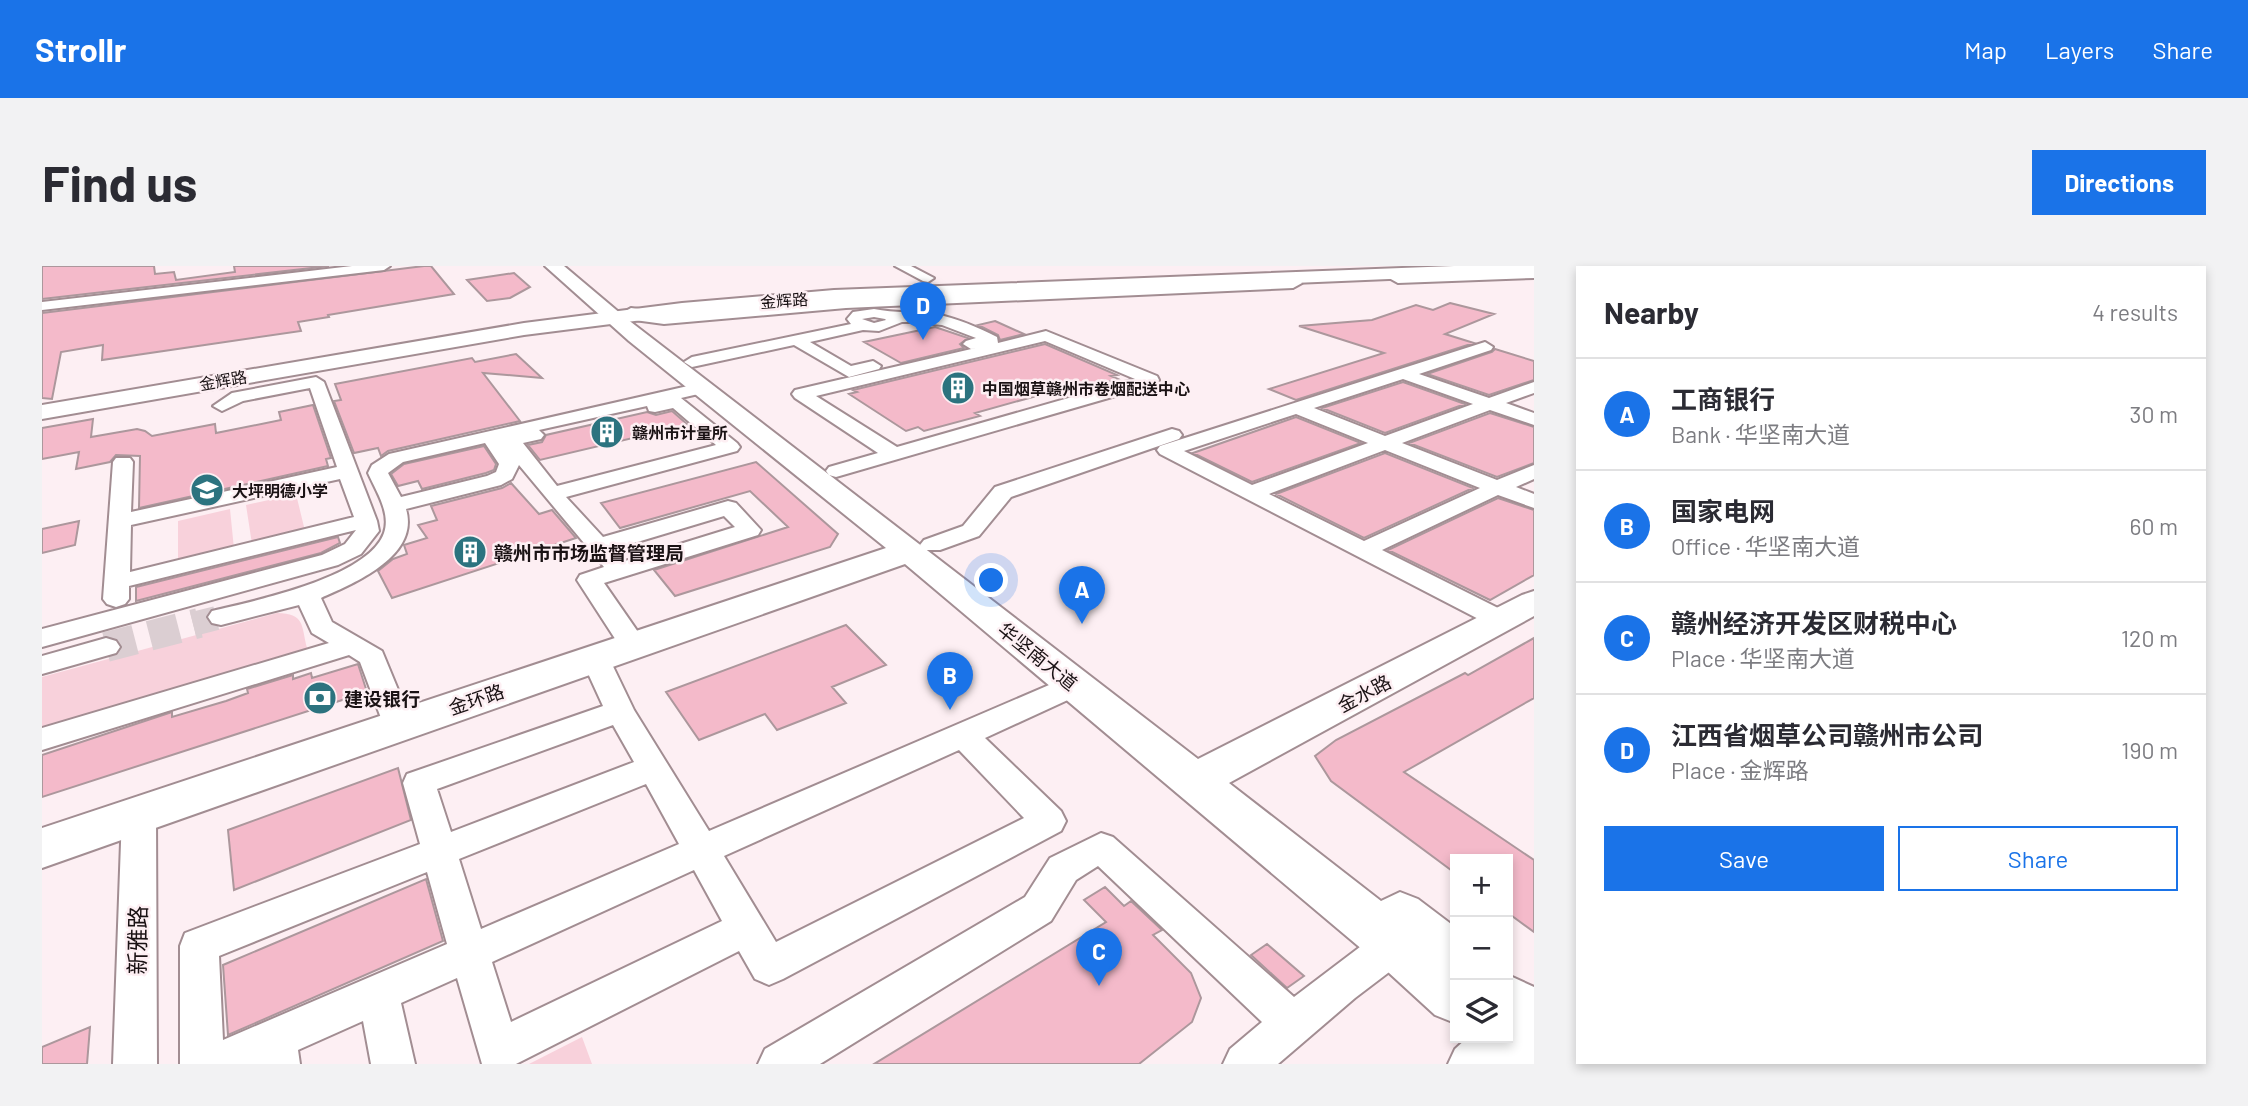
<!DOCTYPE html>
<meta charset="utf-8">
<style>
body{margin:0;font-family:Barlow,"Noto Sans SC",sans-serif;background:#f2f2f3;color:#2b2b33}
.controls{position:absolute;right:21px;bottom:21px;display:grid;overflow:hidden;border-radius:0px;box-shadow:0 4px 10px #0003}
.controls button{width:63px;height:63px;display:grid;place-items:center;padding:0;border:0;border-bottom:2px solid #e1e1e2;background:#fff;color:#2b2b33;font:35px sans-serif}
.you{position:absolute;left:950px;top:315px;width:24px;height:24px;margin:-18px;border:5px solid #fff;border-radius:50%;background:#1a73e8;box-shadow:0 0 0 10px #1a73e833}
.badge{display:grid;place-items:center;width:46px;height:46px;border-radius:50%;background:#1a73e8;color:#fff;font-size:23px;font-weight:700}
.pin{position:absolute;translate:-50% -58px;filter:drop-shadow(0 2px 4px #0008)}
.pin::after{content:'';position:absolute;top:37px;width:24px;height:21px;background:inherit;clip-path:polygon(0 0,100% 0,50% 100%)}
.list{margin:0;padding:0;list-style:none}
h2{display:flex;justify-content:space-between;align-items:center;height:91px;margin:0;padding:0 28px;font-size:30px}
h2 small{font-size:23px;font-weight:400;color:#7c7c81}
.list li{display:grid;grid-template-columns:46px 1fr auto;gap:21px;align-items:center;box-sizing:border-box;height:112px;padding:0 28px;border-top:2px solid #e1e1e2}
.list b{display:block;font-size:26px;white-space:nowrap}
.list p{margin:0;font-size:23px;white-space:nowrap;color:#7c7c81}
.list em{font-size:23px;font-style:normal;color:#7c7c81}
.actions{display:flex;gap:14px;padding:21px 28px}
.actions a{flex:1;padding:16px 0;border:2px solid #1a73e8;border-radius:0px;text-align:center;font-size:24px;color:#1a73e8}
.actions .main{background:#1a73e8;color:#fff}
.icon{flex:none;width:38px;height:38px;fill:none;stroke:currentColor;stroke-width:2;stroke-linecap:round;stroke-linejoin:round}
.map{position:relative;flex:none;width:1492px;height:798px;overflow:hidden;border-radius:0px}
header{display:flex;align-items:center;gap:42px;box-sizing:border-box;height:98px;padding:0 35px;background:#1a73e8;color:#fff}
header strong{font-size:33px}
nav{display:flex;gap:38px;margin-inline-start:auto;font-size:24px}
.intro{display:flex;align-items:center;justify-content:space-between;box-sizing:border-box;height:168px;padding:0 42px}
h1{margin:0;font-size:49px}
.button{padding:18px 32px;border-radius:0px;background:#1a73e8;color:#fff;font-size:24px;font-weight:700}
main{display:flex;gap:42px;padding:0 42px}
aside{flex:1;background:#fff;border-radius:0px;box-shadow:0 4px 10px #0003}
.map>svg:first-child{display:block}
.green{fill:#f8d1db}
.building{fill:#f4baca;stroke:#ac979c;stroke-width:2}
.lines{fill:none;stroke-linecap:round;stroke-linejoin:round}
.street-tunnel-far1{stroke:#dbced2;stroke-width:24;stroke-dasharray:24 11;stroke-linecap:butt}
.street-tunnel{stroke:#dbced2;stroke-width:30;stroke-dasharray:30 15;stroke-linecap:butt}
.street-casing{stroke:#a28d92;stroke-width:4}
.secondary-casing{stroke:#a28d92;stroke-width:4}
.primary-casing{stroke:#a28d92;stroke-width:4}
.street{fill:#fff;fill-rule:evenodd}
.secondary{fill:#fff;fill-rule:evenodd}
.primary{fill:#fff;fill-rule:evenodd}
.labels{text-anchor:middle;dominant-baseline:central;stroke-width:5;stroke-linejoin:round;paint-order:stroke}
.far-street-label{font-size:16px;fill:#1a1214;stroke:#fdeff3}
.far-poi-label{font-size:16px;font-weight:bold;fill:#1a1214;stroke:#fdeff3;text-anchor:start}
.poi-label{font-size:19px;font-weight:bold;fill:#1a1214;stroke:#fdeff3;text-anchor:start}
.street-label{font-size:19px;fill:#1a1214;stroke:#fdeff3}
.near-street-label{font-size:23px;fill:#1a1214;stroke:#fdeff3}
</style>
<header>
<strong>Strollr</strong>
<nav><a>Map</a><a>Layers</a><a>Share</a></nav>
</header>
<div class="intro"><h1>Find us</h1><a class="button">Directions</a></div>
<main>
<div class="map">
<svg width="1492" height="798" viewBox="0 0 1492 798">
<rect width="100%" height="100%" fill="#fdeff3"/>
<path class="green" d="M254 228 263 265 210 278 204 239Z
M188 243 192 283 136 296V255Z
M235 347C263 348 259 358 265 382L0 463V411Z
M540 771 550 798H487Z"/>
<path class="building" d="M0 0H112L113 8 132 6 134 14 193 6 192 0H287L0 33Z
M382 0H389L412 28 286 49 287 51 256 56 259 65 60 94 61 79 19 86 10 133 0 132V47Z
M472 7 488 21 468 32 445 35 425 14Z
M1408 37 1452 48 1403 68 1432 77 1254 134 1227 123 1342 87 1257 60 1330 54 1374 39 1391 44Z
M953 55 982 68 958 74 956 69 936 59Z
M893 61 926 72 918 78 922 82 859 97 822 76Z
M1003 78 1075 109 1069 110 1076 113 1042 123 1034 119 933 147 938 150 882 165 876 161 864 165 807 128 815 126 811 124Z
M1453 83 1492 95V114L1447 129 1385 108 1450 86Z
M474 88 500 112 441 107 478 155 346 185 339 190 336 182 312 187 292 135 299 134 293 118 430 92 433 96Z
M1361 116 1423 138 1343 167 1280 142Z
M271 139 289 192 284 193 286 200 97 242 98 190 74 189 68 196 34 203 37 186 0 193V162L51 153 49 171 95 163 103 165 110 170 173 158 174 167 239 154 237 146Z
M630 145 646 159 498 194 486 179 500 176 504 169 605 146 614 149Z
M1448 147 1492 161V197L1455 211 1367 177Z
M1254 151 1319 177 1210 216 1151 187Z
M442 180 454 198 452 204 444 207 380 223 376 215 356 220 349 208 362 198Z
M1343 187 1431 222 1322 272 1234 228Z
M714 196 796 268 788 281 633 330 612 304 746 261 708 225 578 262 559 237Z
M469 217 497 248 510 244 534 272 350 332 336 305 351 293 365 288 362 279 385 272 376 259 395 254 389 240 460 222Z
M1456 232 1492 244V309L1448 334 1346 284Z
M37 255 33 279 0 287V263Z
M296 271 298 277 279 287 94 335V321Z
M804 359 844 399 790 421 804 437 735 464 723 448 657 474 624 426Z
M1492 372V432L1362 506 1492 594V666L1466 647V593H1413V607L1289 515 1273 490 1294 474 1423 407 1426 409Z
M316 398 325 426 0 531V489L130 446V451L184 435 206 427 205 423 251 409V413L269 407 270 412Z
M356 502 369 554 192 624 186 564Z
M384 613 401 675 186 769 181 699Z
M1063 621 1082 640 1089 635 1120 664 1111 669 1149 707 1159 732 1150 756 1097 798H832L1064 656 1042 634Z
M1225 678 1262 710 1245 722 1209 689Z
M48 761 45 798H0V781Z"/>
<g class="lines">
<path class="street-tunnel-far1" d="M151 358 179 351"/>
<path class="street-tunnel" d="M64 381 157 357"/>
<defs>
<path id="street" d="M310 0H348L342 4 0 44V36Z
M853 0H869L892 12 886 16 881 15Z
M832 43C853 47 872 46 893 48 915 52 935 61 955 71L956 77 1004 65 1009 67 1115 110 1117 114 1115 118 794 211 787 209 784 205 787 201 836 187 753 132 750 128 753 124 938 81 929 83 921 78 924 75 934 72 900 59 868 56H860L837 65 821 64 768 76 809 100 831 95 839 100 837 103 807 111 752 79 650 101 642 96 650 91 809 58 805 53 811 46ZM832 51 843 53 844 54 832 57 820 53ZM1003 75 1093 113 855 181 774 130Z
M1443 76 1451 81 1449 84 1377 108 1447 132 1492 116V127L1464 137 1492 147V159L1448 144 1360 177 1455 214 1492 199V213L1474 221 1492 228V242L1456 229 1340 284 1468 348 1472 354 1468 360 1459 362 1450 360 1118 188 1115 184 1118 180ZM1361 113 1431 138 1343 170 1272 142ZM1254 148 1326 177 1210 219 1142 185ZM1343 184 1438 222 1322 275 1227 228Z
M274 111 282 116 335 255 337 265 319 288 296 299 0 381V363L280 289 303 278 314 264 87 320V333L83 338 74 341 65 338 61 333 71 196 74 192H88L91 196 89 246 295 201 268 122 201 135 180 145 171 140 190 127ZM298 213 312 251 88 306 89 259Z
M659 117 668 122 665 126 639 132 695 177 698 181 695 185 524 231 561 271 686 235 694 237 719 264 716 269 562 317 605 379 601 385 591 388 581 385 535 314 538 309 562 301 477 199 470 213 459 219 364 243C378 290 313 317 279 332L290 356 340 385 371 460 367 468 356 471 345 468 318 396 307 389 0 484V462L287 377 270 367 257 339 179 359 170 357 166 351 170 345C211 335 326 312 342 267 349 247 334 225 326 207L330 199 347 188ZM605 140 607 145 613 146 631 142 674 179 515 220 481 177 499 173 502 169 497 164ZM443 177 457 198 454 206 445 210 359 231 346 207 361 196ZM682 250 693 261 583 295 572 283Z
M1130 163 1137 165 1140 169 1137 173 969 231 937 270 898 284H882L878 279 882 274 921 260 953 221Z
M64 372 74 375 78 381 74 387 0 408V390Z
M553 383 563 386 567 392 592 444 667 565 1021 413 1031 410 1041 413 1045 420 1041 427 943 472 1019 545 1024 555 1019 565 741 713 727 719 713 713 697 685 474 798H440L415 712 359 737 373 798H329L321 755 256 784 258 798H138V680L143 667 378 578 361 517 365 508 561 440 539 392 543 386ZM571 459 592 496 409 566 395 523ZM917 484 982 552 734 676 682 590ZM604 518 637 578 439 663 417 593ZM652 604 680 655 469 756 450 696ZM385 606 405 678 181 774 177 690Z
M97 536 109 540 114 549 115 798H71L80 549 85 540Z
M1059 567 1071 571 1252 731 1339 665 1353 660 1367 665 1372 678 1367 691 1313 732 1236 798H1181L1188 783 1220 756 1056 600 1034 614 1009 655 778 798H716L723 783 983 631 1008 592Z
M1466 754 1472 757 1478 772 1472 787 1460 798H1406L1413 783 1425 772H1466Z"/>
<path id="secondary" d="M503 0H522L579 48 589 42 622 46 804 30 1257 13 1260 17 1251 22 804 42 622 58 585 53 1156 493 1480 329 1492 325V350L1187 517 1339 635 1358 626 1376 633 1413 661V757L1393 749 1334 695 863 298 0 602V562L844 282 587 75Z
M1492 2V12L1356 17 1347 12 1356 7Z
M1466 709 1492 721V798H1448L1441 793 1433 772H1466Z"/>
<path id="primary" d="M1412 0H1492V7L792 36 640 49 482 69 0 153V139L482 57 640 37 792 24Z"/>
</defs>
<use href="#street" class="street-casing"/>
<use href="#secondary" class="secondary-casing"/>
<use href="#primary" class="primary-casing"/>
<use href="#street" class="street"/>
<use href="#secondary" class="secondary"/>
<use href="#primary" class="primary"/>
</g>
<defs>
<symbol id="building-disc" viewBox="-11 -11 22 22"><circle r="9.5" fill="#2c737f" stroke="#fdeff3"/><path d="M-4-6H4V6H1V3H-1V6H-4ZM-2.5-4.3h1.7v1.8h-1.7ZM.8-4.3h1.7v1.8H.8ZM-2.5-1h1.7V.8h-1.7ZM.8-1h1.7V.8H.8Z" fill="#fff"/></symbol>
<symbol id="school-disc" viewBox="-11 -11 22 22"><circle r="9.5" fill="#2c737f" stroke="#fdeff3"/><path d="M0-5L7-2L0 1L-7-2ZM-4 1L0 2.5L4 1V4Q0 6-4 4Z" fill="#fff"/></symbol>
<symbol id="bank-disc" viewBox="-11 -11 22 22"><circle r="9.5" fill="#2c737f" stroke="#fdeff3"/><path d="M-6-4H6V4H-6ZM0-2.3a2.3 2.3 0 1 0 0 4.6a2.3 2.3 0 1 0 0-4.6Z" fill="#fff"/></symbol>
</defs>
<g fill-rule="evenodd">
<use href="#building-disc" x="897" y="103" width="38" height="38"/>
<use href="#building-disc" x="546" y="147" width="38" height="38"/>
<use href="#school-disc" x="146" y="205" width="38" height="38"/>
<use href="#building-disc" x="409" y="267" width="38" height="38"/>
<use href="#bank-disc" x="259" y="413" width="38" height="38"/>
</g>
<g class="labels">
<g class="far-street-label">
<text transform="translate(742 34) rotate(-4)">金辉路</text>
<text transform="translate(181 114) rotate(-10)">金辉路</text>
</g>
<g class="far-poi-label">
<text x="940" y="122">中国烟草赣州市卷烟配送中心</text>
<text x="590" y="166">赣州市计量所</text>
<text x="190" y="224">大坪明德小学</text>
</g>
<g class="poi-label">
<text x="452" y="286">赣州市市场监督管理局</text>
<text x="302" y="432">建设银行</text>
</g>
<g class="street-label">
<text transform="translate(996 390) rotate(39)">华坚南大道</text>
<text transform="translate(1322 427) rotate(-28)">金水路</text>
<text transform="translate(434 433) rotate(-19)">金环路</text>
</g>
<g class="near-street-label">
<text transform="translate(95 674) rotate(-89)">新雅路</text>
</g>
</g>
</svg>
<div class="controls">
<button>+</button>
<button>−</button>
<button><svg class="icon" aria-label="layers" viewBox="0 0 24 24"><path d="M12 4l9 5-9 5-9-5zM3 14l9 5 9-5"/></svg></button>
</div>
<div class="you"></div>
<div class="pin badge" style="left:1040px;top:358px">A</div>
<div class="pin badge" style="left:908px;top:444px">B</div>
<div class="pin badge" style="left:1057px;top:720px">C</div>
<div class="pin badge" style="left:881px;top:74px">D</div>
</div>
<aside>
<h2>Nearby<small>4 results</small></h2>
<ul class="list">
<li><span class="badge">A</span><div><b>工商银行</b><p>Bank · 华坚南大道</p></div><em>30 m</em></li>
<li><span class="badge">B</span><div><b>国家电网</b><p>Office · 华坚南大道</p></div><em>60 m</em></li>
<li><span class="badge">C</span><div><b>赣州经济开发区财税中心</b><p>Place · 华坚南大道</p></div><em>120 m</em></li>
<li><span class="badge">D</span><div><b>江西省烟草公司赣州市公司</b><p>Place · 金辉路</p></div><em>190 m</em></li>
</ul>
<div class="actions"><a class="main">Save</a><a>Share</a></div>
</aside>
</main>
